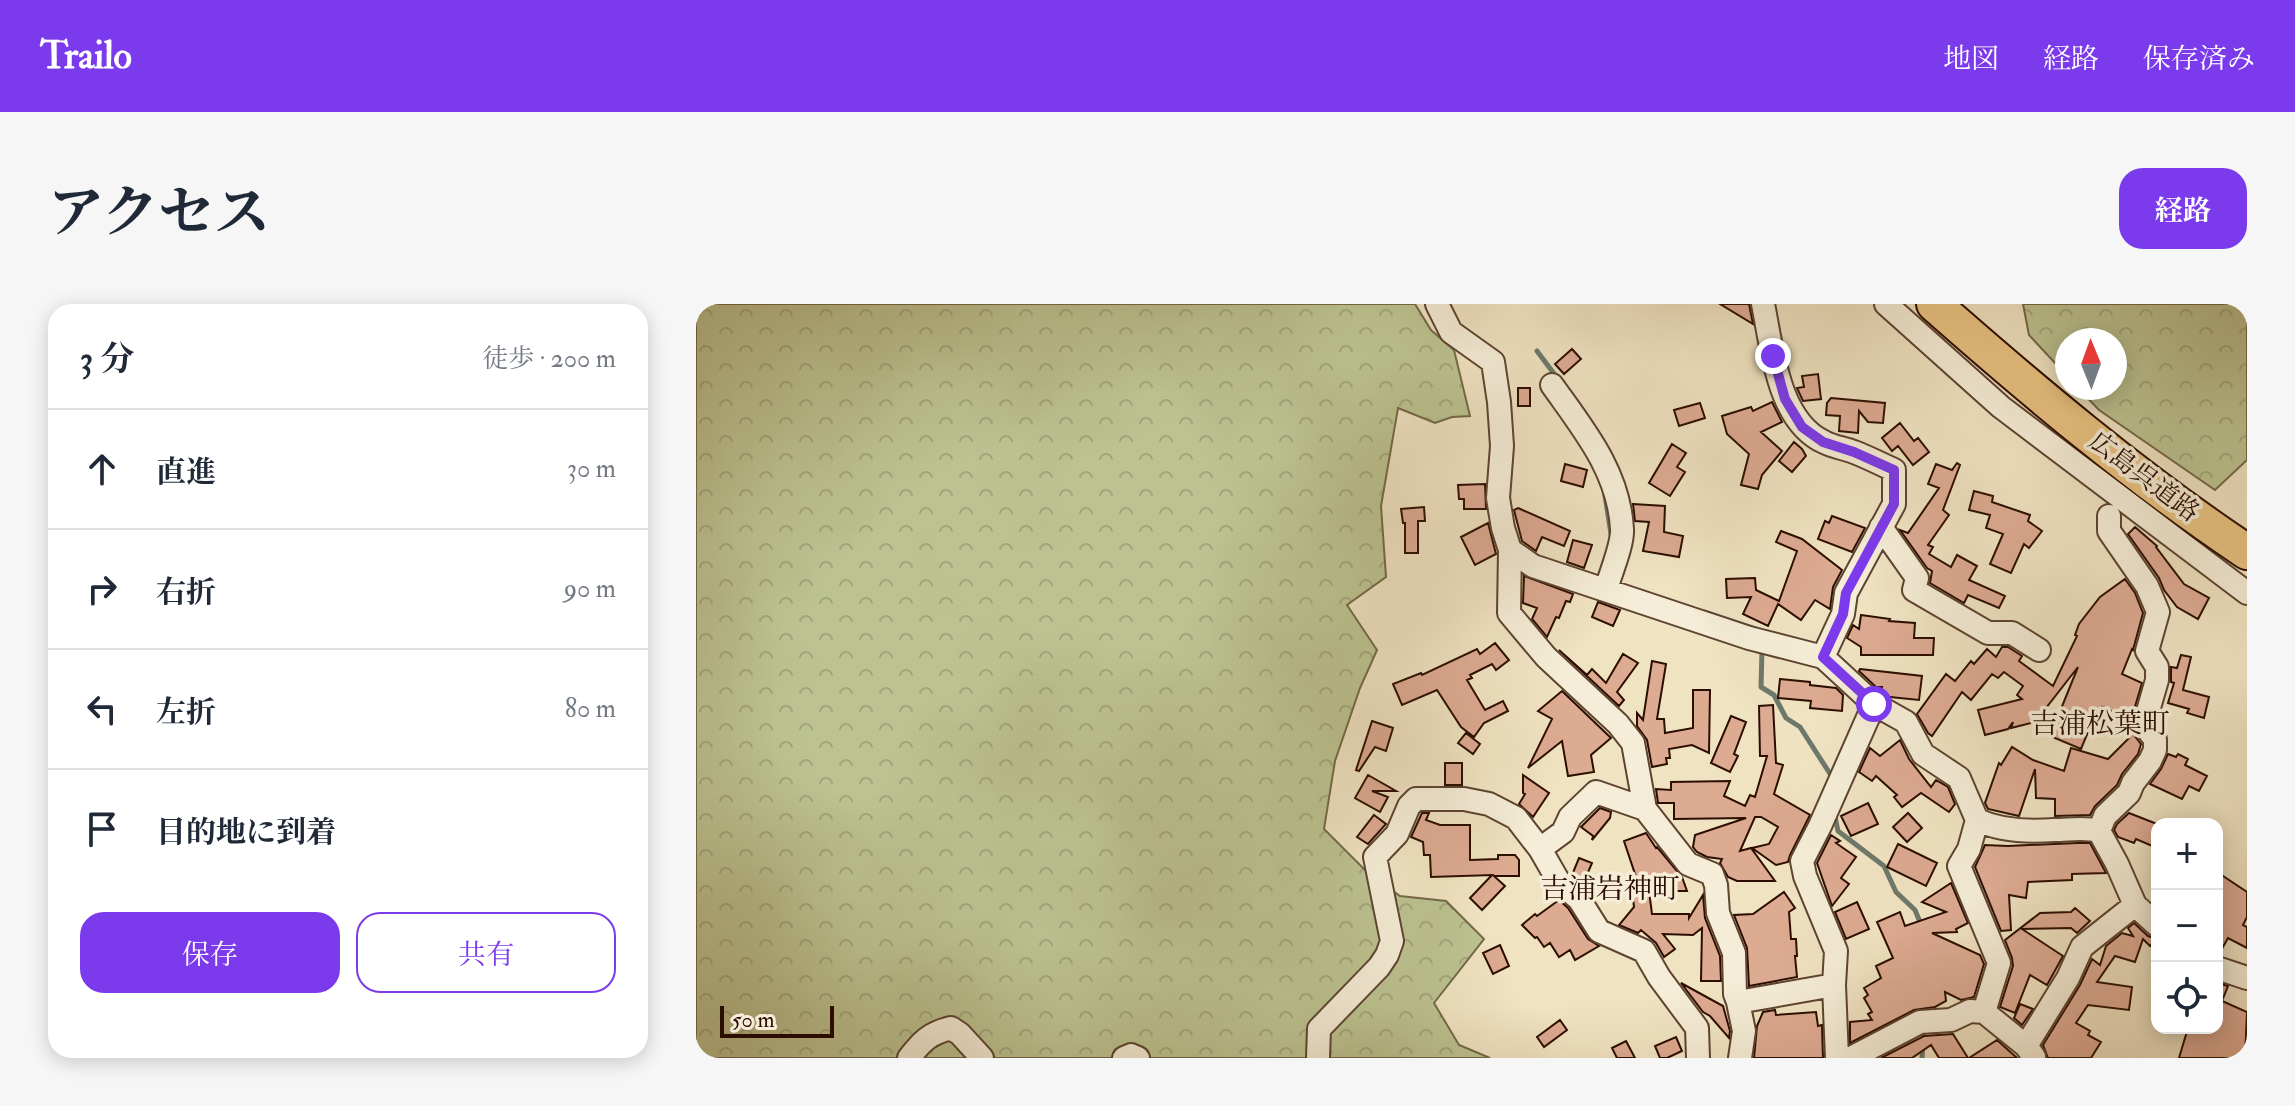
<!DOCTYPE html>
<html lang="ja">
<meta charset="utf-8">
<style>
body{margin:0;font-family:"IM FELL Double Pica","Noto Serif JP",serif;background:#f6f6f7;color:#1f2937}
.controls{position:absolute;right:24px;bottom:24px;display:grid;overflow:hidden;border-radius:16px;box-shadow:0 4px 20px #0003}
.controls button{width:72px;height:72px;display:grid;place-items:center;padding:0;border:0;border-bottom:2px solid #e0e1e3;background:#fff;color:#1f2937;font:40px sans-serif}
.compass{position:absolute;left:1359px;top:24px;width:72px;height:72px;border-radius:50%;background:#fff;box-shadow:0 4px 20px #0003;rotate:359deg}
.scale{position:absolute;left:24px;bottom:20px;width:114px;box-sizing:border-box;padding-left:8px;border:4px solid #2c0e00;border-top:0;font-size:22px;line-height:28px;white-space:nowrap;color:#2c0e00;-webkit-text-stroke:6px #f5edd7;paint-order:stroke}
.stop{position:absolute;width:24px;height:24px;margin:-18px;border:6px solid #7c3aed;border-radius:50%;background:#fff}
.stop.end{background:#7c3aed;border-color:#fff;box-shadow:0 2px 8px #0008}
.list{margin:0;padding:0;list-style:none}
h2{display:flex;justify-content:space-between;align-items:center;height:104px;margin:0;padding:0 32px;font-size:34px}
h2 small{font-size:26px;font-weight:400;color:#747a83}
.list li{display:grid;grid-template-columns:52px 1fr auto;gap:24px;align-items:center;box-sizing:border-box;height:120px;padding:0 32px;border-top:2px solid #e0e1e3}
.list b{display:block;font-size:30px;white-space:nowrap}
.list em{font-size:26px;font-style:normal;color:#747a83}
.actions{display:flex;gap:16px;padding:24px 32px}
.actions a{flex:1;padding:18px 0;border:2px solid #7c3aed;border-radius:24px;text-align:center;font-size:28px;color:#7c3aed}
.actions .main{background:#7c3aed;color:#fff}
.icon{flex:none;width:44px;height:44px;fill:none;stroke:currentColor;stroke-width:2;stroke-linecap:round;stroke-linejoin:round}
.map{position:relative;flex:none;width:1551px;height:754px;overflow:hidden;border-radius:24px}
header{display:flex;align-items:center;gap:48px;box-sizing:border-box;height:112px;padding:0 40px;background:#7c3aed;color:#fff}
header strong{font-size:38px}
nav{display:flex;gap:44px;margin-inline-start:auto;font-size:28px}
.intro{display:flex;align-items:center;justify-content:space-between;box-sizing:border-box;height:192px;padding:0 48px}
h1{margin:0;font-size:56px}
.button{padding:20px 36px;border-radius:24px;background:#7c3aed;color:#fff;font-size:28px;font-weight:700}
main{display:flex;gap:48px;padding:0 48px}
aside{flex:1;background:#fff;border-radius:24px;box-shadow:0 4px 20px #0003}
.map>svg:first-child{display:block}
.forest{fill:url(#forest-crowns);stroke:#746848;stroke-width:2}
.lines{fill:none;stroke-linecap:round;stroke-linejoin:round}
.stream{stroke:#6e786a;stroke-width:5}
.building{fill:#ddaa92;stroke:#2c0e00;stroke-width:2}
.minor-casing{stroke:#5d4330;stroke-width:26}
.highway-casing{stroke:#2c0e00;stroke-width:38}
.minor{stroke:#f5edd7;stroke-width:22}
.highway{stroke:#e8c281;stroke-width:34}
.route{stroke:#7c3aed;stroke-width:10}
.labels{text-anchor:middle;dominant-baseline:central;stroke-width:7;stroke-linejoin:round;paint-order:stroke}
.street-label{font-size:26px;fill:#2c0e00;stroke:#f5edd7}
.neighbourhood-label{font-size:28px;fill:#2c0e00;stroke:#f5edd7}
</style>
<header>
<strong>Trailo</strong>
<nav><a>地図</a><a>経路</a><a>保存済み</a></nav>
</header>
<div class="intro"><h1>アクセス</h1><a class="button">経路</a></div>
<main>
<aside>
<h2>3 分<small>徒歩 · 200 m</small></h2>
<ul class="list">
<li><svg class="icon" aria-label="ahead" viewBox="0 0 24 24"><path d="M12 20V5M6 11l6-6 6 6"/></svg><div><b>直進</b></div><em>30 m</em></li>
<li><svg class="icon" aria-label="right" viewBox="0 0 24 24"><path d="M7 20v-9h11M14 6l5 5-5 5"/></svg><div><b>右折</b></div><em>90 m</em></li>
<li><svg class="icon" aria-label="left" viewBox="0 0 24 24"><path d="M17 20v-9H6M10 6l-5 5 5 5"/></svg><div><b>左折</b></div><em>80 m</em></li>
<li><svg class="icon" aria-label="arrive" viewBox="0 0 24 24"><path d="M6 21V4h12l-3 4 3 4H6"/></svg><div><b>目的地に到着</b></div></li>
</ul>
<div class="actions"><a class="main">保存</a><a>共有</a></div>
</aside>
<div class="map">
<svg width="1551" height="754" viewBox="0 0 1551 754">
<defs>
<pattern id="forest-crowns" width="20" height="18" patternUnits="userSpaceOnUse" patternTransform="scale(2)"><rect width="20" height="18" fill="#bcc391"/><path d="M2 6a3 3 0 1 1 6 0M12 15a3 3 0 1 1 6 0" fill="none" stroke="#a2a67b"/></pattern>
</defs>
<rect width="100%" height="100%" fill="#f0e3c2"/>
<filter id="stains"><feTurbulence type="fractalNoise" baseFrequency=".0025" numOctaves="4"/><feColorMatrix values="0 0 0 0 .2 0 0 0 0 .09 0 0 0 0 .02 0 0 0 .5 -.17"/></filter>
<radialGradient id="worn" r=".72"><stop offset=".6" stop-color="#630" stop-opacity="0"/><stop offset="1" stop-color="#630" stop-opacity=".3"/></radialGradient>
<path class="forest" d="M0 0H719L735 26 758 46 774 112 756 113 739 119 702 104 685 202 690 273 651 301 681 346 664 384 639 457 628 525 672 569 704 592 750 597 788 635 738 699 763 741 794 754H0Z
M1327 0H1551V156L1519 186 1403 106 1382 84H1419V36H1371V72L1333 31Z"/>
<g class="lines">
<path class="stream" d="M841 47 862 75
M907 179 916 236
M1009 308 1060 325
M1066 345 1065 383 1078 391 1090 414 1104 423 1138 476
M1138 508 1142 527 1188 562 1200 588 1219 606 1226 623
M1226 754 1228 723"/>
</g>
<path class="building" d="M1024 0H1053L1057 20Z
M876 45 885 55 868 70 859 60Z
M1122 70 1125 95 1107 97 1101 84 1108 83 1106 72Z
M822 84H834V102H822Z
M1135 94 1189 99 1187 119 1172 118 1163 107 1162 129 1143 127 1144 112 1130 111 1131 99Z
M1076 98 1086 118 1065 128 1086 147 1066 171 1062 185 1045 181 1053 150 1031 130 1026 112 1055 103 1057 107Z
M1004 99 1009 114 983 122 978 106Z
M1204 119 1218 137 1222 134 1233 148 1217 161 1202 142 1196 147 1186 134Z
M1098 138 1106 145 1110 152 1096 168 1083 157Z
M976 140 990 149 981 163 989 168 974 192 953 179Z
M1261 159 1264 161 1247 206 1253 211 1232 241 1237 243 1233 250 1255 263 1261 251 1281 262 1273 276 1309 292 1303 304 1272 291 1268 299 1234 279 1236 267 1231 264 1204 226 1212 229 1243 184 1232 180 1240 160 1256 166Z
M869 160 891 166 887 183 865 177Z
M789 180 790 205H768V195H763L762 181Z
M1278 187 1297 192 1296 198 1334 211 1332 217 1346 227 1333 244 1328 240 1315 269 1294 260 1307 230 1290 224 1294 211 1273 206Z
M937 200 969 202 968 228 987 232 983 253 947 247 953 218 939 217Z
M728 203 729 217H722V249H709V219H707L705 205Z
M822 204 874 227 868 242 846 233 840 247 826 237 818 206Z
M1136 212 1169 224 1156 248 1122 235 1129 217 1133 219Z
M792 219 800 250 779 261 765 233Z
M1439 223 1461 242 1460 243 1488 280 1513 294 1502 315 1481 303 1468 286 1463 274 1432 230Z
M1085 227 1106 235 1146 266 1137 283 1134 305 1119 296 1105 316 1082 300 1072 322 1047 310 1055 293 1031 294 1030 275 1059 274 1060 286 1083 297 1101 247 1080 238Z
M877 236 896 241 888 264 871 258Z
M828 272 877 290 874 298 870 297 863 314 860 313 851 333 836 315 841 304 827 299Z
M1429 275 1439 289 1447 309 1437 346 1436 345 1426 370 1446 379 1435 416 1406 403 1407 416H1397L1385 445 1354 432 1382 363 1339 418 1315 424 1317 418 1312 425 1289 431 1282 406 1326 395 1321 391 1327 382 1308 368 1302 374 1296 370 1275 396 1266 388 1236 432 1232 429 1221 410 1250 370 1259 377 1275 357 1278 360 1291 345 1300 353 1306 343H1312L1326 352 1323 357 1357 382 1381 332 1379 331 1383 320 1404 293Z
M902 298 924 306 917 322 896 313Z
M1165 311 1194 315 1193 317 1219 319 1218 334H1238L1237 351H1165V343L1151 334 1157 321 1163 325Z
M799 339 813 356 800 366 796 360 774 371 776 374 771 376 789 406 807 397 812 407 788 419 778 433 765 423 741 386 706 401 697 380 725 369 726 371 781 345 784 350Z
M863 346 891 371 896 365 910 379 927 350 942 359 921 388 928 396 923 402Z
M1485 351 1495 353 1487 386 1513 393 1508 414 1491 409 1493 405 1472 399 1478 379 1475 378V363L1481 364Z
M956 357 970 360 961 415H968L969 429 997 424V386H1014L1013 449 996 441 973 445 974 454H970L971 460 956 463 951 436 941 422V409L947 416Z
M1164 365 1226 372 1223 396 1194 393 1185 388 1186 383H1180L1163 367Z
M1084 375 1114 378V381L1140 384 1147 391 1146 407 1114 404 1115 397 1082 394Z
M866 387 915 434 895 451 898 468 872 472 866 437 832 464 856 415 842 407Z
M1077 401 1080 459 1087 461 1078 490 1114 511 1094 551 1092 558 1080 561 1056 544 1073 540 1082 523 1065 513H1059L1044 547 1055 544 1079 577H1041L1032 573 1024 559 1026 555 1011 553 1001 548 997 543 999 531 1050 514 978 515V499H962L960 485 975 486V478L1034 477 1028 492 1049 502 1054 491 1059 493 1071 452H1064L1063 402Z
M1035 412 1050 418 1038 450 1042 452 1034 468 1015 459Z
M676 417 697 424 690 447 679 443 663 467 660 466Z
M770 429 784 440 777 450 762 439Z
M1437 430 1445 440 1442 450 1426 470 1421 481 1399 502 1394 511 1359 512V495L1340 494 1339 465 1323 512 1292 505 1289 499 1303 459 1305 461 1316 443 1337 456 1368 467 1375 444 1412 455Z
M1204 436 1213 455 1235 483 1240 476 1252 483 1259 500 1253 508 1225 489 1206 503 1198 493 1201 491 1180 472 1176 477 1163 468 1174 444 1184 452Z
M1472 450 1480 453 1482 450 1492 455 1489 461 1511 472 1503 487 1493 482 1486 495 1454 480 1465 465Z
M749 459H766V481H749Z
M672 471 700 487H676L692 493 684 508 659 494Z
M827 471 853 489 837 513 823 500 829 490 827 489Z
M1172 499 1182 520 1155 532 1145 512Z
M904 504 915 508 914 514 896 536 897 532 885 523Z
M726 509H733L730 516 744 521H774V556L802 555V551H819L823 556V572H798L809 582 786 606 774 594 796 571 735 573 734 551H728L727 538 715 533Z
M1212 509 1226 524 1211 538 1197 523Z
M1433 509 1461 520V544L1440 535 1438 539 1422 533 1418 526 1421 520Z
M678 511 690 520 672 540 661 533Z
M950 529 960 544 961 543 986 573 991 587H953L956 610H993V614L1007 591 1009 614 1024 652 1025 677H1005L1006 624 997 631 967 630 979 645 968 653 960 639 945 626 942 629 923 621 938 603 936 586 944 585 928 537Z
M1135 531 1144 537 1140 539 1160 553 1145 574 1153 580 1136 602 1121 559Z
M1381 539H1394L1410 569 1376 570V576L1332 578 1330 594 1313 591 1315 626 1305 627 1279 563 1289 541 1312 542Z
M1202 540 1241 559 1230 582 1191 563Z
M883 554 896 559 887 580 876 571Z
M1521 568 1551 588V613L1547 621 1551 623V644L1532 634 1523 650H1521Z
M1255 579 1272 619 1260 625 1261 628 1236 629 1284 651 1288 660 1278 693 1265 696 1249 688 1250 697 1239 703 1218 706 1154 739V718L1176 716 1172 710 1176 708 1168 694 1172 691 1168 684 1185 674 1180 662 1197 654 1181 618 1204 608 1209 622 1250 608 1226 598Z
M1088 588 1099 604 1093 608 1095 635H1100L1101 652H1099L1101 673 1053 682 1051 644 1038 611 1057 610Z
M863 596 872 604 892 635 903 642 879 656 874 646 863 653 854 639 848 643 841 633 839 634 826 621 839 610 841 612Z
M1161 598 1173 625 1150 635 1139 608Z
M1379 604 1394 617 1381 629 1375 624 1326 625 1367 652 1351 681 1334 671 1319 709 1304 703 1317 662 1316 654 1309 636 1344 609 1375 608Z
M1438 619 1452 632 1461 635 1454 642 1447 635 1439 658 1419 652 1401 678 1436 683 1433 706 1392 701 1380 719 1394 727 1392 731 1405 738 1395 754H1352L1347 741 1384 681 1396 655 1404 661 1410 642 1426 629 1437 632 1432 624Z
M804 641 813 662 797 670 787 649Z
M985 679 1027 702 1034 727 1033 734 1014 712 1007 708Z
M1521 679 1532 682 1526 697 1551 708 1549 754H1483L1492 724H1521Z
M1324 700 1337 705 1326 721 1318 714Z
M1079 706 1080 711 1120 708 1122 722 1126 721 1127 754H1058L1061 722 1067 708Z
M864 716 871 726 848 743 841 733Z
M1257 730 1272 754H1243L1235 741 1216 754H1185L1228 732Z
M980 733 986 747 971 754H964L959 742Z
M1301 736 1321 754H1273Z
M930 737 939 754H921L916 744Z"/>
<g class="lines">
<defs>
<path id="minor" d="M741 0 755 28 797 58 803 98 806 142 802 194 807 224 814 246 813 309 850 353 922 420 937 439 949 505 992 560 1016 570 1020 581 1022 609 1038 649 1039 690 1042 698
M1067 0C1076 44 1082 117 1128 138 1137 143 1148 144 1158 148 1171 153 1185 160 1198 166V200L1150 289 1147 310 1127 353
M1190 0 1305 103 1551 289
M856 81C888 126 923 168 926 225 927 241 914 270 910 286
M1185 223 1221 274 1218 286 1292 329H1316L1343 346
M814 246 837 262 1053 334 1127 353 1178 400 1210 418 1227 450 1263 474 1281 516C1305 527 1332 528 1358 526 1373 526 1389 523 1403 527L1421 560 1439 601 1461 621
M1281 516 1273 545 1263 562 1303 659 1288 708
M1403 527 1409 512 1433 489 1437 479 1454 457 1459 446V435L1448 421 1461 376V363L1451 347 1462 308 1451 282 1413 227V212
M844 545 867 528 874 513 900 488 949 505
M1521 664 1551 674
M1338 753 1330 742 1372 674 1386 643 1439 601
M213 754C226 737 234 729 255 724L264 730 286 754
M428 754 435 751 442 754
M622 754 623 725 683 663 691 651 696 637 679 553 701 530 713 502 720 495H768L793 500 820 514 844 545 863 578 883 595 903 627 948 647 963 673 1001 724 1002 754
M1044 754 1048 727 1042 698 1138 681
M1141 754 1138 681 1140 647 1109 572 1106 557 1124 522 1178 400
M1155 754 1224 718 1255 716 1274 707 1288 708 1330 742"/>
<path id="highway" d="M1238 0C1338 88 1440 174 1551 248"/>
</defs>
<use href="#minor" class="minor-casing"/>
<use href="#highway" class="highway-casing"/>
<use href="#minor" class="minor"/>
<use href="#highway" class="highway"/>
</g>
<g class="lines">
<path class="route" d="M1077 52 1089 95 1106 123 1127 138 1158 148 1198 166V200L1150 289 1147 310 1127 353 1178 400"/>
</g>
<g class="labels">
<g class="street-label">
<text transform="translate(1448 173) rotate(37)">広島呉道路</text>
</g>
<g class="neighbourhood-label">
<text x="1404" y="420">吉浦松葉町</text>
<text x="914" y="585">吉浦岩神町</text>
</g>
</g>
<rect width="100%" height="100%" filter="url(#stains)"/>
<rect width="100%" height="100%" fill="url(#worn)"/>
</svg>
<div class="controls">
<button>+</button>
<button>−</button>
<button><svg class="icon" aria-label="locate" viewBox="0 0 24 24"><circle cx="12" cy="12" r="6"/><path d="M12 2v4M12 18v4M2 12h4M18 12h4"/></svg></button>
</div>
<svg class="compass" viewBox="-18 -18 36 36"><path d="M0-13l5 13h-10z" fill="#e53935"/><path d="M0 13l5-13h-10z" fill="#747a83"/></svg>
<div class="scale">50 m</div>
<div class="stop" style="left:1178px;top:400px"></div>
<div class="stop end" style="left:1077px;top:52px"></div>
</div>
</main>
